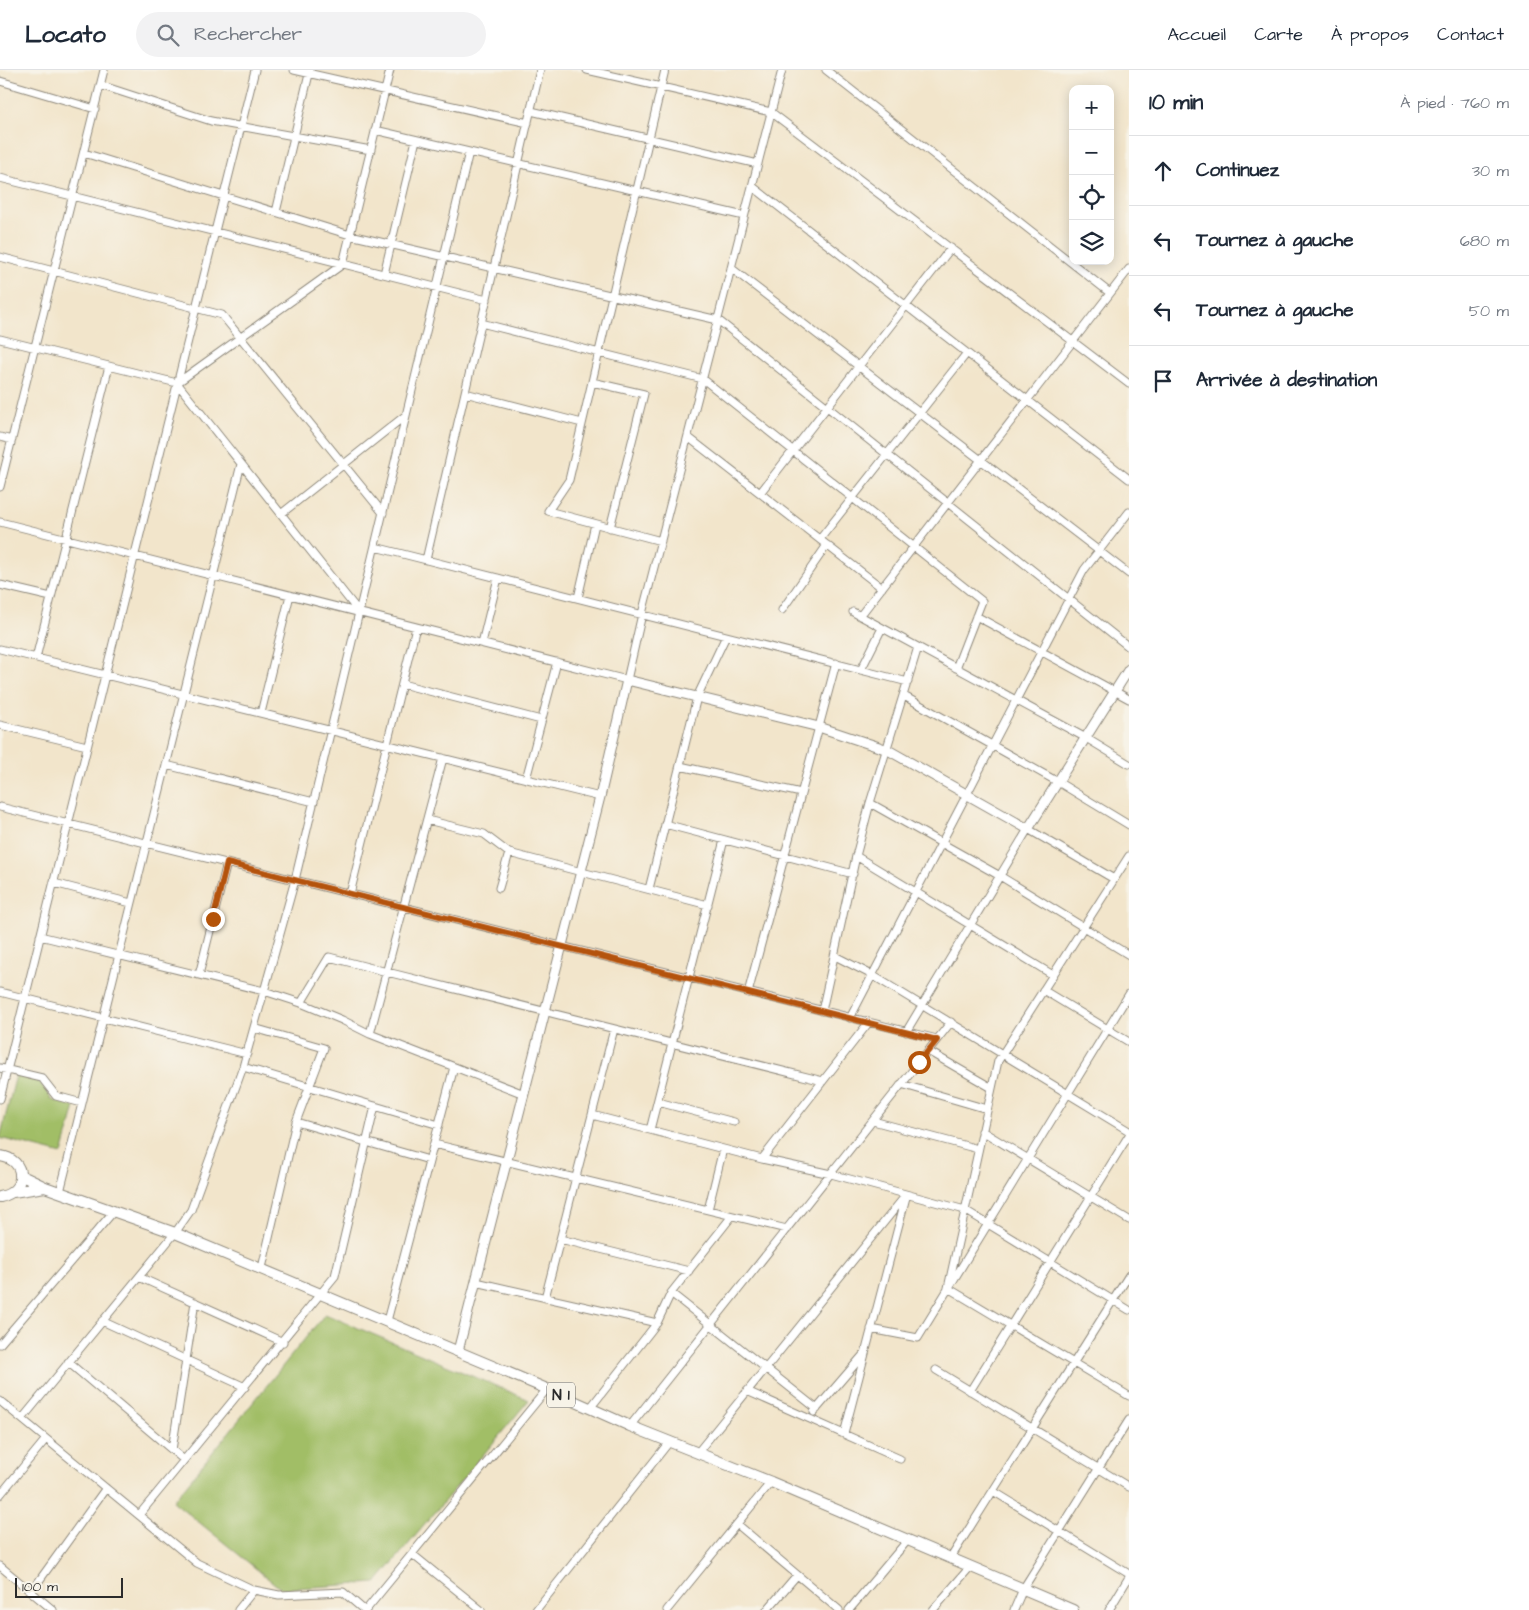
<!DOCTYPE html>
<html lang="fr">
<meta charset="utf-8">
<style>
body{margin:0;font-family:"Architects Daughter",sans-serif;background:#f2f2f3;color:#1f2937}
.controls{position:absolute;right:15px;top:15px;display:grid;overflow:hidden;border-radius:10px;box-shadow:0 2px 12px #0003}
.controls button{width:45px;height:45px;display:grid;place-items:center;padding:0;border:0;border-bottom:1px solid #e0e1e3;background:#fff;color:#1f2937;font:25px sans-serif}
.scale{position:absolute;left:15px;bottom:12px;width:108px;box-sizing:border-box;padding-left:5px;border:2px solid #2b2b2b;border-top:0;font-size:14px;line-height:18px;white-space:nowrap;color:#2b2b2b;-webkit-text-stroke:4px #f7f3e8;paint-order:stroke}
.stop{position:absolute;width:15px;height:15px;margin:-11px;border:4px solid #b45309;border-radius:50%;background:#fff}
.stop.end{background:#b45309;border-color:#fff;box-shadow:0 1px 5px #0008}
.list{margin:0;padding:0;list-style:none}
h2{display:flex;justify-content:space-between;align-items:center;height:65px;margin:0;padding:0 20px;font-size:21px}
h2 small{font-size:16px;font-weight:400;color:#747a83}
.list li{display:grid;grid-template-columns:32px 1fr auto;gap:15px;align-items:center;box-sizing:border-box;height:70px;padding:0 20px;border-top:1px solid #e0e1e3}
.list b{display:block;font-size:19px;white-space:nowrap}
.list em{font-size:16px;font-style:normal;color:#747a83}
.icon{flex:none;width:28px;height:28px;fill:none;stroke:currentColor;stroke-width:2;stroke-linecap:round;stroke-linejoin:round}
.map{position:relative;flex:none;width:1129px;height:1540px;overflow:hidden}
header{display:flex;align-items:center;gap:30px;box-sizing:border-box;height:70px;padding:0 25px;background:#fff;border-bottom:1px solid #e0e1e3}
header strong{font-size:24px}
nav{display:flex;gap:28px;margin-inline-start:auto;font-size:18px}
.search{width:350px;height:45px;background:#f2f2f3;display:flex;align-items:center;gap:12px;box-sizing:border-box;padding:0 18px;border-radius:28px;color:#747a83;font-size:19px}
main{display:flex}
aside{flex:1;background:#fff}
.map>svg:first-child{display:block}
.green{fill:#a1be66;stroke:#667448}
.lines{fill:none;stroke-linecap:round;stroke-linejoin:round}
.minor-casing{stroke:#8e887b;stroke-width:9}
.major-casing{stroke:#8e887b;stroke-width:11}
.highway-casing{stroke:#8e887b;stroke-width:12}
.minor{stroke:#fff;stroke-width:7}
.major{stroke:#fff;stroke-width:9}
.highway{stroke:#fff;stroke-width:10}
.route{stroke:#b45309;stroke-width:6}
.labels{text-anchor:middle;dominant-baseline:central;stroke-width:4;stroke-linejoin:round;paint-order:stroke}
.shield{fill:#f7f3e8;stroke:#686764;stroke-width:1}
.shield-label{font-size:15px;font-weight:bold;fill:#2b2b2b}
</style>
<header>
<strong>Locato</strong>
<div class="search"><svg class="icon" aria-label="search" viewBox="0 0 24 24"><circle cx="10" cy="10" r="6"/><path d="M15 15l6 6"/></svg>Rechercher</div>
<nav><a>Accueil</a><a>Carte</a><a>À propos</a><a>Contact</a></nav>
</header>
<main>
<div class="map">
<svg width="1129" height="1540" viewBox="0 0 1129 1540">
<rect width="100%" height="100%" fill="#f7f3e8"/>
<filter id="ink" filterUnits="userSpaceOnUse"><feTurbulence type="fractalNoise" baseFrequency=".02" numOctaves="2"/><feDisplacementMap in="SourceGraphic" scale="10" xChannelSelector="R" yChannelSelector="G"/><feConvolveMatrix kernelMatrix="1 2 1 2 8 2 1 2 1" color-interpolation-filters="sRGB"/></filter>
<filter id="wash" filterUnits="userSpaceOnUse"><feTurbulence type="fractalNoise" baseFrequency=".0096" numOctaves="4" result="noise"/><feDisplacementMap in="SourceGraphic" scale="20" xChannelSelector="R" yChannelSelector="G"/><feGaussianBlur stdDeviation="1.12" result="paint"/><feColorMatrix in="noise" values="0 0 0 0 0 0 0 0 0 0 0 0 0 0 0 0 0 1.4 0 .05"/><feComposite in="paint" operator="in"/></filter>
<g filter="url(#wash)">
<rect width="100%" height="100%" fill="#f2e5cb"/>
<path class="green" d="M16 1005 39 1011 52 1030 75 1037 62 1084 0 1068Z
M325 1244 529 1330 376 1513 281 1519 173 1431Z"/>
</g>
<g filter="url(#ink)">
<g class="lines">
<defs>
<path id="minor" d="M294 0 528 53
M587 0 771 42 1129 314
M826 0 1110 223
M0 11 95 39
M100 15 211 51 371 80
M531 41 758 94
M375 60 744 146
M84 83 350 165 718 250 1129 577
M0 108 487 230
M752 116 1129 409
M276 142 310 0
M0 187 222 245 383 443
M731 198 1129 504
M384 204 416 70
M481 253 703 309 982 531 956 598
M0 269 177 313 359 542
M592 312 644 324 610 458
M177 313 343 194 390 0
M465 323 582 353
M0 367 12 370
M688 367 882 518
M0 417 104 0
M760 423 951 178
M281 444 406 345
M0 452 627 610 642 544 782 0
M820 469 967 283
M661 471 548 441 569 410 665 0
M375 477 908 612
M426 490 540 0
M0 515 51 527
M578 528 595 454
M782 540 827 475
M853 542 1086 668 1129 694
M860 546 1129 199
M976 546 1129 629
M482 573 498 508
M0 579 600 727
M36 588 109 296
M861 600 882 558
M402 614 541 650
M904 626 1058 712 1129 755
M261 643 290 525
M0 655 87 676
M166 695 314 732
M680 696 801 723
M526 709 557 592
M870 733 1000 806 1129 885
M0 737 937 969
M427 750 484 764 509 783 708 835
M665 754 853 804
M856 786 1053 905
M54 813 131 833
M499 818 509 783
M649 819 697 627 726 566
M350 824 416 557
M40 866 264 921 301 933 342 950 370 964 524 1024
M835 886 872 905 1129 1061
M199 905 227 793
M1043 920 1129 972
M0 922 247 984
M748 923 836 593
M301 933 329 887 387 902 823 1011
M822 941 856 786 870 733 918 577
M850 948 1084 500 1129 442
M254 958 324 978 296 1052 262 1198
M906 962 1028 759 1114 809
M370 964 443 688
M928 981 992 1018
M243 997 439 1055
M0 998 42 1008 56 1026 82 1033
M901 1014 987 1039
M0 1029 255 0
M658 1032 734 1052
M592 1045 762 1089 831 1104 965 1140 1129 1240
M873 1051 978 1079
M296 1052 429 1090
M650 1060 724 770
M982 1061 1129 1150
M434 1074 787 1159
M762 1089 869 952
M60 1122 241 394
M708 1140 723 1079
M560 1169 689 1201
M139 1207 283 1272
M476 1212 657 1253
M948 1218 998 991 1129 786
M948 1218 1129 1326
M671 1223 817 1339
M545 1228 614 959
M102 1251 245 1317
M387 1251 454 997
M871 1259 918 1268 1129 924
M0 1274 114 1141
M68 1292 184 1390
M936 1300 1129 1417
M747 1321 900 1389
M970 1321 1129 1065
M0 1331 197 1493 254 1520 279 1525 343 1522 364 1540
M591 1337 657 1253 671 1223 732 1146
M814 1342 864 1284
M22 1349 175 1163 191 1140 243 997 295 810 469 82
M630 1356 951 952
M844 1364 906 1127
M172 1380 195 1232
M698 1382 906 1125
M993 1421 1129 1504
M0 1425 46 1369
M139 1445 335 1206 375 1036
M737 1454 839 1540
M412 1484 481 1540
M950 1489 1129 1205
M0 1496 53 1540
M31 1522 106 1418
M238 1540 254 1520
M366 1540 547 1319
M536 1540 670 1371
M667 1540 771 1412
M767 1540 797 1505
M849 1540 907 1471
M933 1540 970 1497
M1014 1540 1023 1519 1129 1350
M1109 1540 1129 1507"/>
<path id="major" d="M458 1281 600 727 627 610 819 657 888 680 1028 759 1129 599"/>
<path id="highway" d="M0 1086C27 1089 27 1122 0 1127
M20 1105 45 1117 175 1163 547 1319 630 1356 771 1412 1073 1540
M13 1122 45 1117"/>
</defs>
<use href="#minor" class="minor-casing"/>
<use href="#major" class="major-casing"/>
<use href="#highway" class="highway-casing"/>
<use href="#minor" class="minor"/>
<use href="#major" class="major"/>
<use href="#highway" class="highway"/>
</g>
</g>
<g class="lines" filter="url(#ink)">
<path class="route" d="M213 849 227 793 937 970 919 992"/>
</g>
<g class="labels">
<rect class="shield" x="547" y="1312.5" width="28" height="25" rx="4"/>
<g class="shield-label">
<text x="561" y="1325">N 1</text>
</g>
</g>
</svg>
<div class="controls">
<button>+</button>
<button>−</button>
<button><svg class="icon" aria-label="locate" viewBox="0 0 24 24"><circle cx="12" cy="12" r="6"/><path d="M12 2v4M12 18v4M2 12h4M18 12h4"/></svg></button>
<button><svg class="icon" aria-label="layers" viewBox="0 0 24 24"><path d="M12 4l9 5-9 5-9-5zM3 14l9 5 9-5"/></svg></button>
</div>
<div class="scale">100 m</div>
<div class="stop" style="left:919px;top:992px"></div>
<div class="stop end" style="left:213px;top:849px"></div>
</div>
<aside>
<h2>10 min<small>À pied · 760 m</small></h2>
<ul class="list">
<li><svg class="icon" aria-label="ahead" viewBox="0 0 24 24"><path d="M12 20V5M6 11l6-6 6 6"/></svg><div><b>Continuez</b></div><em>30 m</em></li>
<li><svg class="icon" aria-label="left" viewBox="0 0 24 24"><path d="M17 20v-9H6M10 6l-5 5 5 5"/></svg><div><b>Tournez à gauche</b></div><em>680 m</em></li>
<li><svg class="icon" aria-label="left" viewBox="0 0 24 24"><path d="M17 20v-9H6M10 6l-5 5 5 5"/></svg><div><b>Tournez à gauche</b></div><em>50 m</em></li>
<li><svg class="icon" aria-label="arrive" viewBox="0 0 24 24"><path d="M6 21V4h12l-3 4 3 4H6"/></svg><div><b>Arrivée à destination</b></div></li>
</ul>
</aside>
</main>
